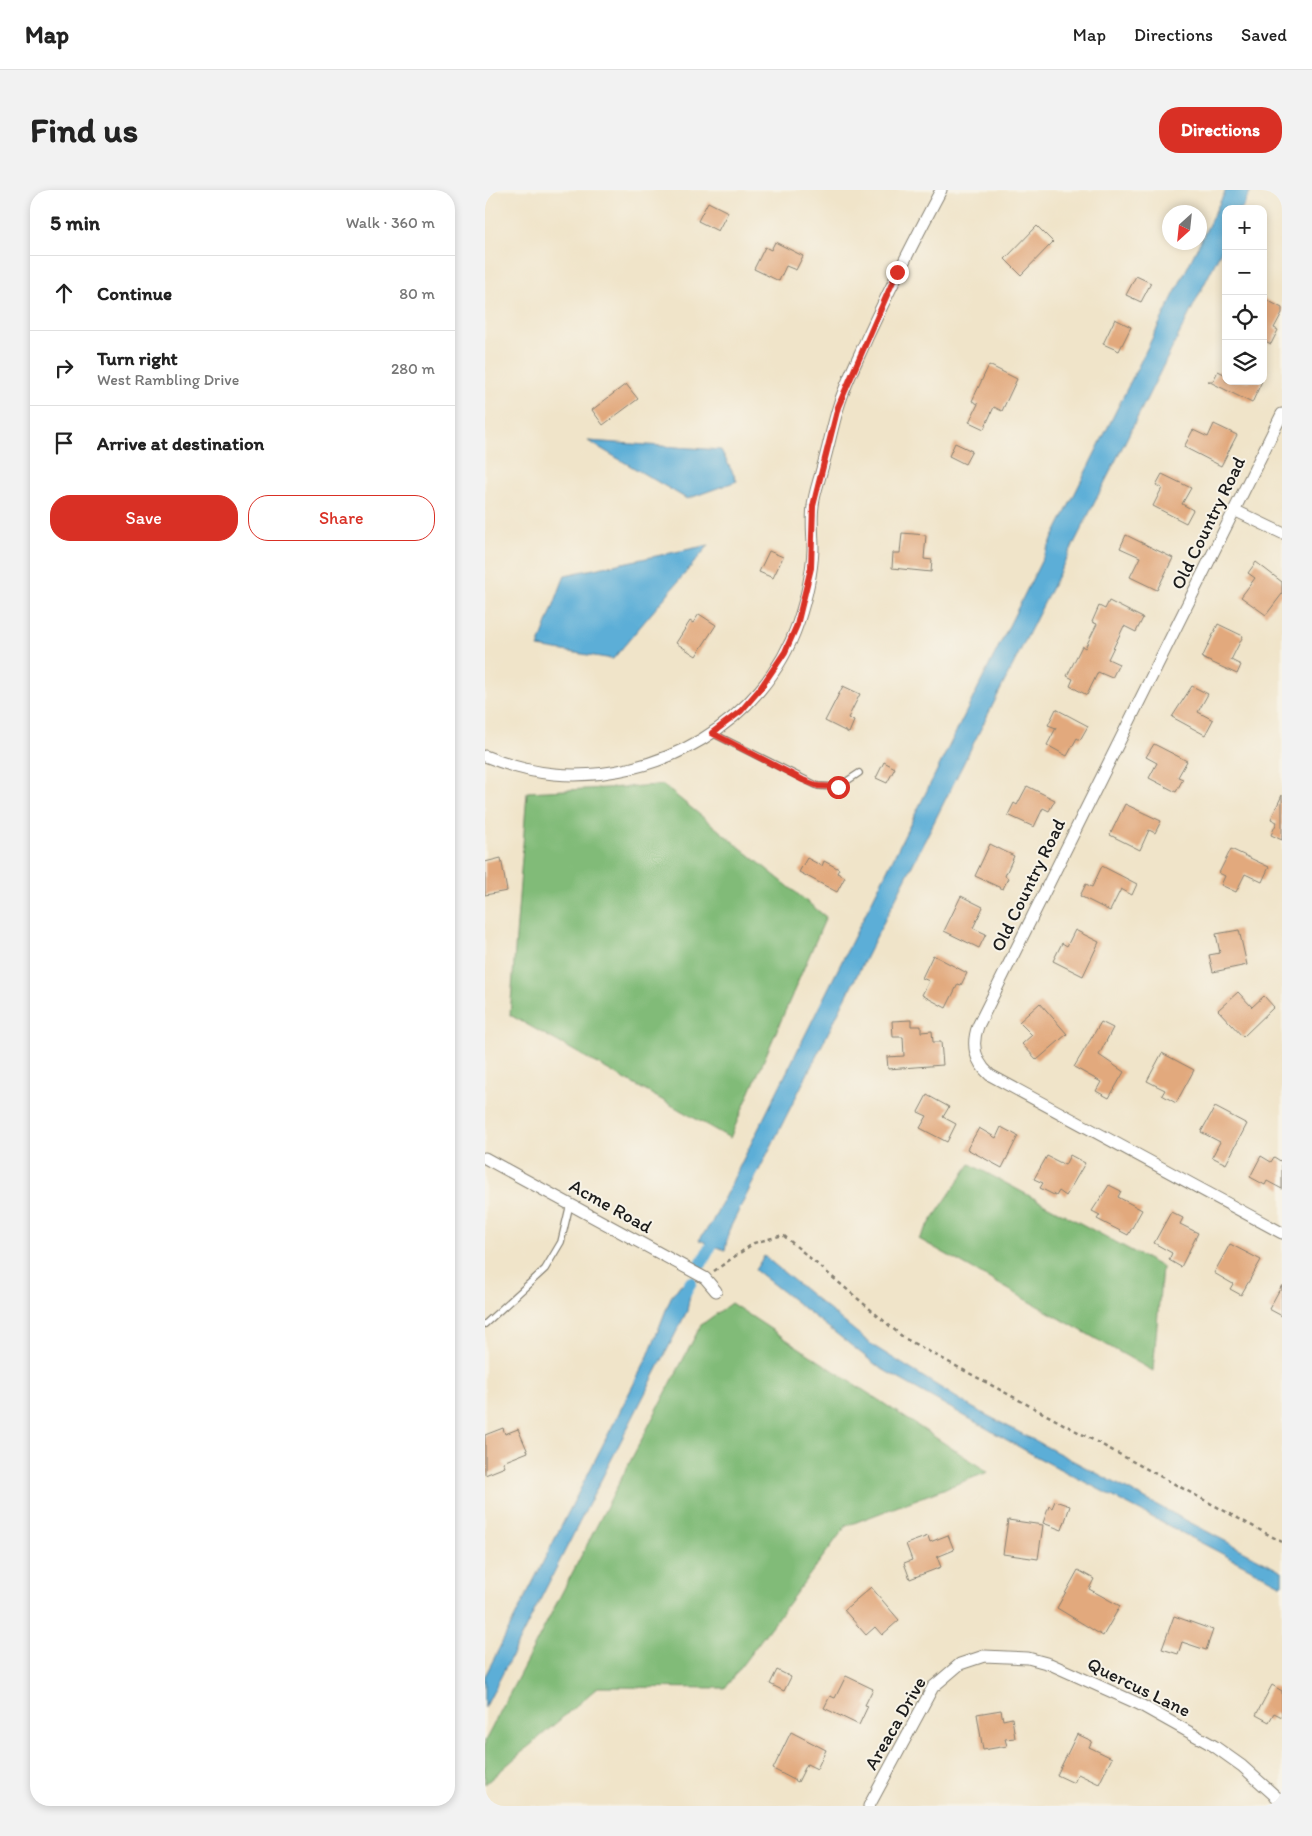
<!DOCTYPE html>
<meta charset="utf-8">
<style>
body{margin:0;font-family:Itim,sans-serif;background:#f2f2f2;color:#222}
.controls{position:absolute;right:15px;top:15px;display:grid;overflow:hidden;border-radius:10px;box-shadow:0 2px 8px #0003}
.controls button{width:45px;height:45px;display:grid;place-items:center;padding:0;border:0;border-bottom:1px solid #e0e0e0;background:#fff;color:#222;font:25px sans-serif}
.compass{position:absolute;left:677px;top:15px;width:45px;height:45px;border-radius:50%;background:#fff;box-shadow:0 2px 8px #0003;rotate:207deg}
.stop{position:absolute;width:15px;height:15px;margin:-11px;border:4px solid #d93025;border-radius:50%;background:#fff}
.stop.end{background:#d93025;border-color:#fff;box-shadow:0 1px 5px #0008}
.list{margin:0;padding:0;list-style:none}
h2{display:flex;justify-content:space-between;align-items:center;height:65px;margin:0;padding:0 20px;font-size:21px}
h2 small{font-size:16px;font-weight:400;color:#767676}
.list li{display:grid;grid-template-columns:32px 1fr auto;gap:15px;align-items:center;box-sizing:border-box;height:75px;padding:0 20px;border-top:1px solid #e0e0e0}
.list b{display:block;font-size:19px;white-space:nowrap}
.list p{margin:0;font-size:16px;white-space:nowrap;color:#767676}
.list em{font-size:16px;font-style:normal;color:#767676}
.actions{display:flex;gap:10px;padding:15px 20px}
.actions a{flex:1;padding:11px 0;border:1px solid #d93025;border-radius:20px;text-align:center;font-size:18px;color:#d93025}
.actions .main{background:#d93025;color:#fff}
.icon{flex:none;width:28px;height:28px;fill:none;stroke:currentColor;stroke-width:2;stroke-linecap:round;stroke-linejoin:round}
.map{position:relative;flex:none;width:797px;height:1616px;overflow:hidden;border-radius:20px}
header{display:flex;align-items:center;gap:30px;box-sizing:border-box;height:70px;padding:0 25px;background:#fff;border-bottom:1px solid #e0e0e0}
header strong{font-size:24px}
nav{display:flex;gap:28px;margin-inline-start:auto;font-size:18px}
.intro{display:flex;align-items:center;justify-content:space-between;box-sizing:border-box;height:120px;padding:0 30px}
h1{margin:0;font-size:35px}
.button{padding:12px 22px;border-radius:20px;background:#d93025;color:#fff;font-size:18px;font-weight:700}
main{display:flex;gap:30px;padding:0 30px}
aside{flex:1;background:#fff;border-radius:20px;box-shadow:0 2px 8px #0003}
.map>svg:first-child{display:block}
.forest{fill:#81bb78;stroke:#4e6c4a}
.water{fill:#5caed7;stroke:#3c657a}
.lines{fill:none;stroke-linecap:round;stroke-linejoin:round}
.canal{stroke:#5caed7;stroke-width:12}
.building{fill:#e2a97d}
.service-casing{stroke:#868072;stroke-width:8}
.minor-casing{stroke:#868072;stroke-width:13}
.path{stroke:#868072;stroke-width:2.5;stroke-dasharray:4 4;stroke-linecap:butt}
.service{stroke:#fff;stroke-width:5.5}
.minor{stroke:#fff;stroke-width:11}
.route{stroke:#d93025;stroke-width:6}
.labels{text-anchor:middle;dominant-baseline:central;stroke-width:4;stroke-linejoin:round;paint-order:stroke}
.street-label{font-size:19px;fill:#1c1c1c;stroke:#f7f3e8}
</style>
<header>
<strong>Map</strong>
<nav><a>Map</a><a>Directions</a><a>Saved</a></nav>
</header>
<div class="intro"><h1>Find us</h1><a class="button">Directions</a></div>
<main>
<aside>
<h2>5 min<small>Walk · 360 m</small></h2>
<ul class="list">
<li><svg class="icon" aria-label="ahead" viewBox="0 0 24 24"><path d="M12 20V5M6 11l6-6 6 6"/></svg><div><b>Continue</b></div><em>80 m</em></li>
<li><svg class="icon" aria-label="right" viewBox="0 0 24 24"><path d="M7 20v-9h11M14 6l5 5-5 5"/></svg><div><b>Turn right</b><p>West Rambling Drive</p></div><em>280 m</em></li>
<li><svg class="icon" aria-label="arrive" viewBox="0 0 24 24"><path d="M6 21V4h12l-3 4 3 4H6"/></svg><div><b>Arrive at destination</b></div></li>
</ul>
<div class="actions"><a class="main">Save</a><a>Share</a></div>
</aside>
<div class="map">
<svg width="797" height="1616" viewBox="0 0 797 1616">
<rect width="100%" height="100%" fill="#f7f3e8"/>
<filter id="ink" filterUnits="userSpaceOnUse"><feTurbulence type="fractalNoise" baseFrequency=".02" numOctaves="2"/><feDisplacementMap in="SourceGraphic" scale="10" xChannelSelector="R" yChannelSelector="G"/><feConvolveMatrix kernelMatrix="1 2 1 2 8 2 1 2 1" color-interpolation-filters="sRGB"/></filter>
<filter id="wash" filterUnits="userSpaceOnUse"><feTurbulence type="fractalNoise" baseFrequency=".0096" numOctaves="4" result="noise"/><feDisplacementMap in="SourceGraphic" scale="20" xChannelSelector="R" yChannelSelector="G"/><feGaussianBlur stdDeviation="1.12" result="paint"/><feColorMatrix in="noise" values="0 0 0 0 0 0 0 0 0 0 0 0 0 0 0 0 0 1.4 0 .05"/><feComposite in="paint" operator="in"/></filter>
<g filter="url(#wash)">
<rect width="100%" height="100%" fill="#f0e4c9"/>
<path class="forest" d="M178 595 341 727 245 948 25 825 42 602Z
M485 974 677 1077 668 1181 434 1049Z
M246 1113 503 1282 361 1336 240 1498 113 1497 0 1594V1551L216 1135Z"/>
<path class="water" d="M741 0H766L757 19H741V51L244 1040 240 1060 214 1050 227 1032Z
M103 251 236 260 252 291 202 309Z
M224 355 128 469 53 457 80 385Z
M279 1066 387 1155 488 1218 797 1381V1395L552 1267 395 1178 270 1080Z
M196 1094 206 1099 202 1121 0 1518V1486L163 1166 186 1107Z"/>
<g class="lines">
<path class="canal" d="M216 1074 234 1041
M195 1111 206 1092"/>
</g>
<g id="blocks">
<path class="building" d="M223 12 243 22 233 41 213 31Z
M552 36 568 52 536 85 520 69Z
M290 52 318 66 311 80 301 76 294 91 269 79 280 57 286 60Z
M651 86 666 93 656 112 641 105Z
M778 108 797 118V123L789 138 793 140 786 154 778 150Z
M630 129 646 137 634 161 618 154Z
M504 175 532 189 517 221 509 217 499 239 484 232 493 214 487 211Z
M733 181 741 185V191H777L767 213 723 191H728Z
M141 194 153 209 118 235 107 220Z
M729 234 752 245 736 276 699 257 708 240 723 247Z
M470 253 487 261 480 274 464 266Z
M677 284 706 298 697 314 708 320 701 333 668 316 677 298 671 295Z
M417 343 441 345 439 369 447 370 446 382 407 378 408 363H415Z
M641 345 688 368 672 400 645 387 655 367 635 358Z
M284 361 298 367 288 388 274 382Z
M771 372 797 392V404L781 425 756 407 770 388 763 383Z
M624 411 658 428 651 442 639 436 623 469 634 474 627 488 613 482 602 505 585 496 588 489 582 486 597 456 600 458 612 434 607 432 614 416 620 419Z
M214 424 231 435 211 466 191 453 205 431 208 433Z
M733 434 758 446 746 470 756 475 752 484 717 468Z
M358 496 375 504 363 528 369 531 364 543 340 531Z
M707 496 723 504 713 522 728 530 720 545 687 527Z
M571 519 603 536 595 550 592 548 582 566 562 555 571 538 563 535Z
M669 554 702 571 693 587 698 589 691 602 664 588 672 573 661 567Z
M399 572 410 578 402 593 391 588Z
M542 596 570 610 564 621 558 618 549 637 523 625 529 613 532 615Z
M797 605V650L786 645 792 632 786 629Z
M640 614 676 631 670 643 664 640 655 660 625 645Z
M505 654 529 666 520 686 523 688 518 699 490 686Z
M746 659 784 677 777 692 760 684 751 702 736 695 740 686 734 683Z
M16 668 22 701 0 705V672Z
M322 668 337 676 339 671 354 679 352 683 360 687 352 702 314 682Z
M617 676 652 694 647 705 636 699 625 721 595 706 601 694 607 697Z
M476 706 498 717 488 738 501 744 494 758 459 741Z
M590 740 614 752 598 786 568 771 577 753 582 756Z
M754 740 762 775 728 782 724 765 735 763 731 744Z
M448 765 482 783 476 795 473 794 461 818 437 805 444 791 437 788Z
M753 802 767 817 779 806 789 817 758 847 733 820Z
M555 813 582 844 552 870 537 854 547 845 534 832Z
M426 830V836H436V842L447 841 448 852H456L458 875 403 879 402 867 419 866 418 847H408L407 831Z
M616 832 628 838 614 865 639 882 624 908 611 901 616 892 589 877Z
M677 863 709 880 691 913 677 905 680 900 662 891Z
M442 905 464 917 458 927 471 934 462 952 435 938 442 926 433 922Z
M730 917 762 934 741 974 727 967 735 952 716 942Z
M516 937 533 946 517 978 482 959 494 938 511 948Z
M585 965 600 973 581 1006 574 1001 571 1006 555 998 558 993 549 989 562 966 580 975Z
M776 966 786 972 789 967 797 972V999L782 991 780 995 765 987Z
M624 995 636 1001 633 1007 657 1020 643 1045 612 1029 615 1025 607 1021Z
M686 1022 698 1028 695 1034 713 1043 696 1077 684 1070 687 1063 669 1053Z
M745 1054 776 1070 756 1105 745 1099 748 1094 729 1083Z
M797 1095V1126L784 1119Z
M18 1238 20 1244 33 1239 43 1262 18 1272 20 1277 0 1285V1245Z
M570 1311 585 1316 577 1340 558 1333 564 1316 567 1318Z
M523 1330 558 1335 553 1369 518 1364Z
M463 1345 469 1360 452 1367 456 1377 425 1389 419 1373 427 1370 421 1354 443 1346 445 1352Z
M593 1380 609 1389 604 1399 635 1416 618 1446 572 1418Z
M386 1397 414 1430 397 1445 390 1437 381 1445 359 1420Z
M689 1426 728 1440 721 1460 697 1452 693 1464 677 1459Z
M292 1480 306 1487 299 1501 285 1494Z
M361 1486 388 1499 380 1515 383 1516 374 1535 339 1518 345 1506 350 1508Z
M787 1495 797 1501V1527L789 1523 784 1532 771 1525Z
M516 1520 518 1530 527 1528 530 1548 520 1549 522 1556 498 1560 492 1524Z
M306 1542 341 1560 332 1579 322 1574 313 1592 288 1579Z
M592 1544 607 1551 604 1557 627 1568 614 1594 593 1584 589 1593 572 1585Z"/>
</g>
</g>
<g filter="url(#ink)">
<use href="#blocks" fill-opacity="0" stroke="#868072" stroke-width="1"/>
<g class="lines">
<defs>
<path id="service" d="M227 543 333 596 353 597 374 583
M0 1134 60 1079 76 1052 85 1014"/>
<path id="minor" d="M797 224 493 836C486 855 490 872 505 885L797 1043
M749 320 797 343
M0 566C22 575 45 582 69 584 172 593 279 533 313 433 321 409 327 384 328 359 328 345 326 330 328 316 329 304 334 291 337 279 343 259 347 238 353 218 360 194 372 171 382 148 405 98 430 49 456 0
M0 968 220 1088 231 1101
M384 1616 448 1497 475 1474 499 1466 543 1468 565 1474 654 1514 729 1556 757 1576 797 1612"/>
</defs>
<use href="#service" class="service-casing"/>
<use href="#minor" class="minor-casing"/>
<path class="path" d="M229 1081 269 1053 298 1045 419 1148 797 1352"/>
<use href="#service" class="service"/>
<use href="#minor" class="minor"/>
</g>
</g>
<g class="lines" filter="url(#ink)">
<path class="route" d="M353 597 333 596 318 590 227 543 256 521 275 499 300 462 312 435 326 378 328 316 353 217 412 82"/>
</g>
<g class="labels">
<g class="street-label">
<text transform="translate(723 333) rotate(-64)">Old Country Road</text>
<text transform="translate(543 695) rotate(-64)">Old Country Road</text>
<text transform="translate(126 1016) rotate(29)">Acme Road</text>
<text transform="translate(654 1497) rotate(26)">Quercus Lane</text>
<text transform="translate(410 1533) rotate(-60)">Areaca Drive</text>
</g>
</g>
</svg>
<div class="controls">
<button>+</button>
<button>−</button>
<button><svg class="icon" aria-label="locate" viewBox="0 0 24 24"><circle cx="12" cy="12" r="6"/><path d="M12 2v4M12 18v4M2 12h4M18 12h4"/></svg></button>
<button><svg class="icon" aria-label="layers" viewBox="0 0 24 24"><path d="M12 4l9 5-9 5-9-5zM3 14l9 5 9-5"/></svg></button>
</div>
<svg class="compass" viewBox="-18 -18 36 36"><path d="M0-13l5 13h-10z" fill="#e53935"/><path d="M0 13l5-13h-10z" fill="#767676"/></svg>
<div class="stop" style="left:353px;top:597px"></div>
<div class="stop end" style="left:412px;top:82px"></div>
</div>
</main>
